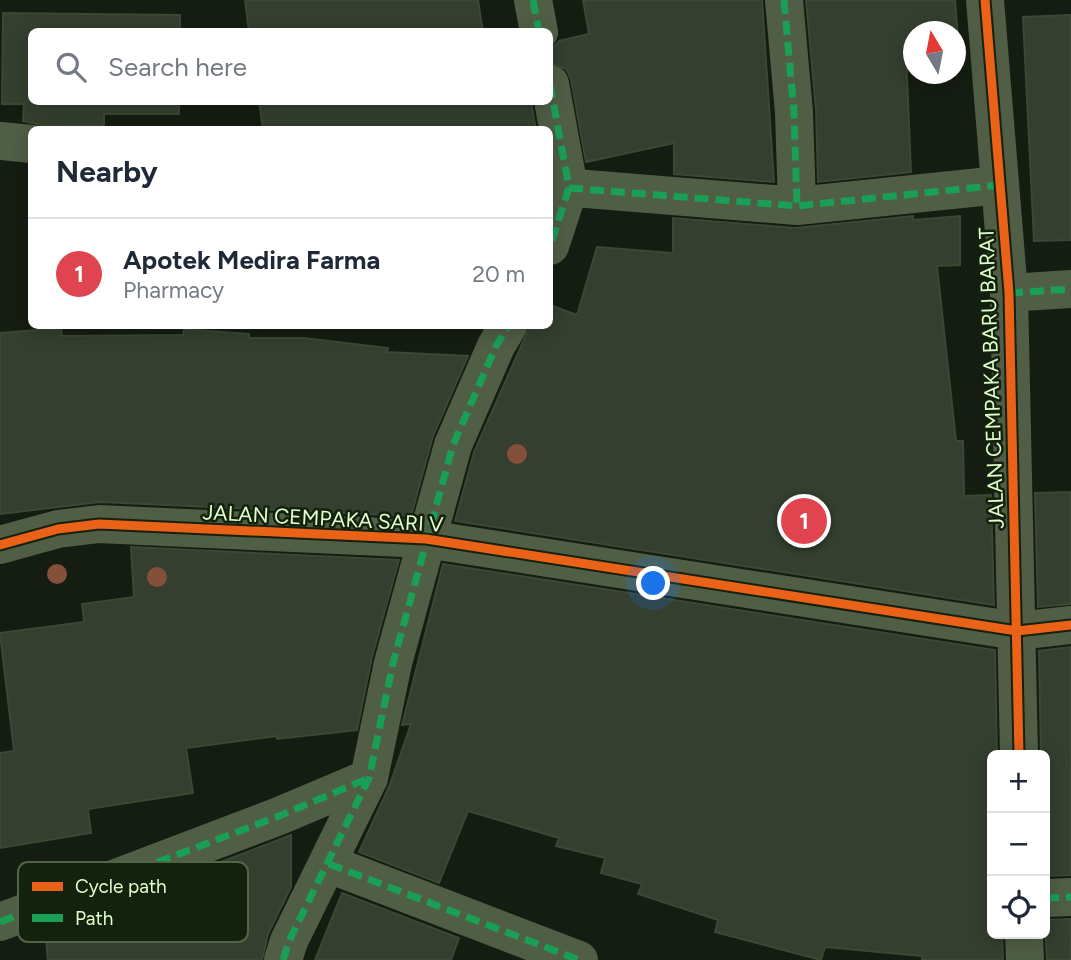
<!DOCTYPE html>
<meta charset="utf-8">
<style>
body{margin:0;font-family:Figtree,sans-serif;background:#f6f6f7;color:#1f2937}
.controls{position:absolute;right:21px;bottom:21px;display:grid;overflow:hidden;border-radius:10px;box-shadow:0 4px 18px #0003}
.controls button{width:63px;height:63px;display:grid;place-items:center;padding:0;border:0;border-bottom:2px solid #e0e1e3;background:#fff;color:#1f2937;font:35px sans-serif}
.compass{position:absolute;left:903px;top:21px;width:63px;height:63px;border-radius:50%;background:#fff;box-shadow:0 4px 18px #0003;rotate:350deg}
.you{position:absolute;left:654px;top:584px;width:24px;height:24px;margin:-18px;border:5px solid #fff;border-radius:50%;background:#1a73e8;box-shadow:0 0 0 10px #1a73e833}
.badge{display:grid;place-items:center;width:46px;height:46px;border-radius:50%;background:#ea580c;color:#fff;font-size:23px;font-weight:700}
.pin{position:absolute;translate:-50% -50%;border:4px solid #fff;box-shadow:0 2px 7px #0006}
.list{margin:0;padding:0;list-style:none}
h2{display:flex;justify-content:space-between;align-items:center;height:91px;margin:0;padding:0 28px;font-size:30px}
h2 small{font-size:23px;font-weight:400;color:#747a83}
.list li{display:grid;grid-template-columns:46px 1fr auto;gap:21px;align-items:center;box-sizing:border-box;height:112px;padding:0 28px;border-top:2px solid #e0e1e3}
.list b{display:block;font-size:26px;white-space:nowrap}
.list p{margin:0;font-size:23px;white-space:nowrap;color:#747a83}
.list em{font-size:23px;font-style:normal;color:#747a83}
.icon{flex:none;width:38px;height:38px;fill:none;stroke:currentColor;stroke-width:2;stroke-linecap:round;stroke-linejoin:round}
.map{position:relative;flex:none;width:1071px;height:960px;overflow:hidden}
.search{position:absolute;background:#fff;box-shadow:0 4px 18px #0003;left:28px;top:28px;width:525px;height:77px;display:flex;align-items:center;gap:18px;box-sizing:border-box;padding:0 24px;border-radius:10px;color:#747a83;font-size:26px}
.panel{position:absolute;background:#fff;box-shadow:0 4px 18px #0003;left:28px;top:126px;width:525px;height:203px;border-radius:10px}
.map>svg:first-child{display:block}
.building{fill:#343f2f;stroke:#3a4834;stroke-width:2}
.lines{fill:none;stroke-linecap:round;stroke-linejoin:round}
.street{stroke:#505e46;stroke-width:38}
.quiet{stroke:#1a9f57;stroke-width:7;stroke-dasharray:14 7;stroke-linecap:butt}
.cycleway-casing{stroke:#14210d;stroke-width:13}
.cycleway{stroke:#ea6118;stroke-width:9}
.tree{fill:#84503a}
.labels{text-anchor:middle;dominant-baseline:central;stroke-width:5;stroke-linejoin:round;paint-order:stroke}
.street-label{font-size:21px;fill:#e1ffce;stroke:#14210d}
.key{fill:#14210d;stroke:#526447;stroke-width:2}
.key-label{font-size:19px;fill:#e1ffce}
</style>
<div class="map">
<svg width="1071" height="960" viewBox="0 0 1071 960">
<rect width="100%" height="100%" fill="#151d12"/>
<path class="building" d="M245 0H478L483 32H249Z
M583 0H762L774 182 674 174V143L586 162 571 79 566 69 550 63V51L559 41 589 34Z
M806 0H955L959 49 956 50V32H914V53L906 54 911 172 818 182 816 110Z
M3 13 180 15V32H32V102H179V114H104V126L41 125 23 121 24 104H2Z
M1071 15V240L1034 241 1023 17Z
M259 102H531L536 130H263Z
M913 216V220L960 216V265L937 266 956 441H963L964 496 991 495 994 605 455 521 474 452 530 326H550V305L577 315 597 247 673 253V218L795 228Z
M61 328 62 336 183 335 184 329 249 334V338H304L388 348 387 352 468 356 433 436 411 516 100 502 0 514V333Z
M1071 492V604L1038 607 1035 493Z
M131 547 399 560 372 657 357 730 277 739V736L186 748 193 793 88 809 91 833 0 848V753L14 751 0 633 84 622 82 604 134 597Z
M443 564 995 650 997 755H992V934H1002L1003 960H922V956L825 947 821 960 715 932 718 920 638 894 642 884 601 873 605 858 556 846 559 838 468 811 439 883 359 852 389 787 411 724 402 725Z
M1071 647V875L1045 876V755H1041L1039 651Z
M291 835V887L268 934 262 960H48L46 939 213 905 208 867Z
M342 893 459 938 451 960H315Z
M1071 919V960H1047L1045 920Z"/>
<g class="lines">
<path class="street" d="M533 0 539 32
M784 0 794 112 797 206
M985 0 1009 293 1019 755
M550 84 569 188 550 246
M0 141 32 144
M550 186 797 206 1000 185
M1009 293 1071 289
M0 545 58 529 99 524 426 539 1017 631 1071 625
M329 864 579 960
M1045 898 1071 897
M0 922 279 816 369 778
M1024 934 1025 960
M283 960 289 941 369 778 393 663 453 445 496 346 508 326"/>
<path class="quiet" d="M533 0 539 32
M784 0 794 112 797 206
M550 84 569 188 550 246
M569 188 797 206 1000 185
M1009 293 1071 289
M329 864 579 960
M1045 898 1071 897
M0 922 279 816 369 778
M283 960 289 941 369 778 393 663 453 445 496 346 508 326"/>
<defs>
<path id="cycleway" d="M985 0 1009 293 1019 755
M0 545 58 529 99 524 426 539 1017 631 1071 625"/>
</defs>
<use href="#cycleway" class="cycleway-casing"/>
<use href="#cycleway" class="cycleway"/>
</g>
<g class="tree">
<circle cx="517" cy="454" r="10"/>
<circle cx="57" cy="574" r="10"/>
<circle cx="157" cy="577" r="10"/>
</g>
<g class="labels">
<g class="street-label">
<text transform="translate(991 378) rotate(-92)">JALAN CEMPAKA BARU BARAT</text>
<text transform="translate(323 518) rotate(3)">JALAN CEMPAKA SARI V</text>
</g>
</g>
<rect x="18" y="862" width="230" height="80" rx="10" class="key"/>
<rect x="32" y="882" width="31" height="9" fill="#ea6118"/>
<rect x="32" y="914" width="31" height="8" fill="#1a9f57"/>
<g class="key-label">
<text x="75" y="893">Cycle path</text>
<text x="75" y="925">Path</text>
</g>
</svg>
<div class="controls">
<button>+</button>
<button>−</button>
<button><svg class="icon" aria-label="locate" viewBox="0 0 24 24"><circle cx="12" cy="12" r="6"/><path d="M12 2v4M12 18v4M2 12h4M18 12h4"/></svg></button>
</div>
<svg class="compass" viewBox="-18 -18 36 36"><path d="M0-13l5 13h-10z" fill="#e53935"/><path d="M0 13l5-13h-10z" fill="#747a83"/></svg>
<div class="you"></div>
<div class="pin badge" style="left:804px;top:521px;background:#e0444e">1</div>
<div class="search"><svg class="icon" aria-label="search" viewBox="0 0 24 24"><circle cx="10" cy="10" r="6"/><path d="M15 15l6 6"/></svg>Search here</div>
<section class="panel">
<h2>Nearby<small></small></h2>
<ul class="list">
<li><span class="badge" style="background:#e0444e">1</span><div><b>Apotek Medira Farma</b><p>Pharmacy</p></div><em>20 m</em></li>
</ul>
</section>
</div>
